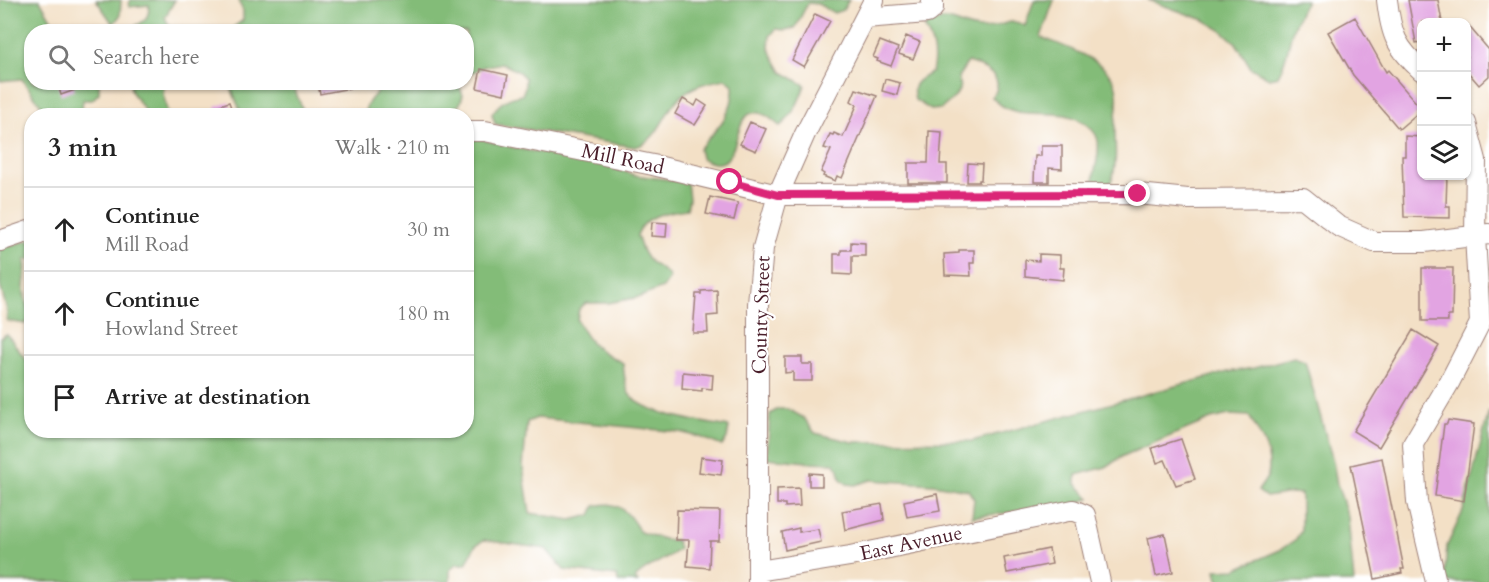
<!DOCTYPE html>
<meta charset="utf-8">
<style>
body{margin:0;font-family:Cardo,serif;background:#f6f6f6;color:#222}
.controls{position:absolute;right:18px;top:18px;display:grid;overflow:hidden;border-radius:12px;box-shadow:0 2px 4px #0004}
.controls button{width:54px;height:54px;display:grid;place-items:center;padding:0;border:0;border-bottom:2px solid #e0e0e0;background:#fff;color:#222;font:30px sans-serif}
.stop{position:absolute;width:18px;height:18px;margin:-14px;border:4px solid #db2777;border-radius:50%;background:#fff}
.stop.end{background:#db2777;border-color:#fff;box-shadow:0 2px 6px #0008}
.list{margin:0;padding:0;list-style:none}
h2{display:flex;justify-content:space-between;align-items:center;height:78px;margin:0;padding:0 24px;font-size:26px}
h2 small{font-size:20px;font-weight:400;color:#767676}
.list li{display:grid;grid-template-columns:39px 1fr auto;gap:18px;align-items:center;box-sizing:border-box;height:84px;padding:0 24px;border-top:2px solid #e0e0e0}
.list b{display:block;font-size:22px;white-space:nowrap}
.list p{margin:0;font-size:20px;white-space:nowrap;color:#767676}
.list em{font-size:20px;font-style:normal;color:#767676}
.icon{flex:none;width:33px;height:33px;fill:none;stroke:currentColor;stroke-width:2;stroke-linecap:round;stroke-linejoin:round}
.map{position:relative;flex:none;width:1489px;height:582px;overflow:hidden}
.search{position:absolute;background:#fff;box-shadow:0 2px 4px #0004;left:24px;top:24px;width:450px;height:66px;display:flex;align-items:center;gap:15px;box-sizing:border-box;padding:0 21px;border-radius:24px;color:#767676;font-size:22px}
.panel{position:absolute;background:#fff;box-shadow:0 2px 4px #0004;left:24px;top:108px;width:450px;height:330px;border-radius:24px}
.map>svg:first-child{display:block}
.forest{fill:#83bc78;stroke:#666e52;stroke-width:1.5}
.building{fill:#e2a4e2}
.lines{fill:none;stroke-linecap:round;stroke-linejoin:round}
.minor-casing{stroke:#9e8078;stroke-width:22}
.minor{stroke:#fff;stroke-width:20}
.route{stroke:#db2777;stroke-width:8}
.labels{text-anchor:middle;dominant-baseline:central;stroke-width:4.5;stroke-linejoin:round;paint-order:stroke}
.street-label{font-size:20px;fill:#4a1f2b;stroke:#fff}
</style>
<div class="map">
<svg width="1489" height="582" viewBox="0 0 1489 582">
<rect width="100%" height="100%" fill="#fff"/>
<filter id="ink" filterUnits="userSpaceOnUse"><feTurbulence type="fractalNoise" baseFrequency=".0167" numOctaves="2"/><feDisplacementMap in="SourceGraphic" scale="12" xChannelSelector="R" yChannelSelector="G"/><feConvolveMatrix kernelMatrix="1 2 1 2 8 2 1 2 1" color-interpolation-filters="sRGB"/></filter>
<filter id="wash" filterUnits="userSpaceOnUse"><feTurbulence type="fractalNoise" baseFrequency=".008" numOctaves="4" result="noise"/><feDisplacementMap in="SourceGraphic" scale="24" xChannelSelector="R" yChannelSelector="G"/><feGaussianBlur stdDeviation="1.35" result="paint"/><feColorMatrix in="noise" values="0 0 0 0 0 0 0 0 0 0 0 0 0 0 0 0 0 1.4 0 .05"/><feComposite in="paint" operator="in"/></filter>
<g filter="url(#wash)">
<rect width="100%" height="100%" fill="#f3e0c6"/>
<path class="forest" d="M0 0H40L58 31 32 32V82L99 83V93L92 100H83L81 115H72L71 111 53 115 45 111 22 79 0 81Z
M96 0H121L120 16 113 24Z
M130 0H175L165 17 171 31H120C135 26 150 24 149 5L129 7Z
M238 0H849L843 10 834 13 818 4 808 3 795 28 785 30 776 29 770 36 769 47 773 56 782 72 805 85C800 99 793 117 780 126 775 123 770 117 765 115 725 98 749 185 701 158L699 149C716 130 735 113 733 85L726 79C709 82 691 85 678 99 663 114 658 142 635 147L495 124 492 114C499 102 509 97 522 95L525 87V78L519 72 502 63 483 67 467 75 466 32H227L243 20V11Z
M1034 0H1054L1041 37C1064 47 1110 60 1116 87 1120 101 1115 115 1115 129 1115 148 1118 166 1110 184L1101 188 1093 183C1094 169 1100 156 1098 141 1097 135 1093 130 1088 126 1058 100 1018 128 992 97 1008 78 984 67 968 62L958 77 960 88 955 97 941 109 931 110 915 100C910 82 918 81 932 72 936 57 933 40 924 27 952 9 960 31 984 29 999 28 1011 16 1025 26Z
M1148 0H1306C1302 9 1297 17 1294 26 1287 45 1289 57 1278 76L1269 78 1251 68 1236 43 1221 30 1204 20Z
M130 83H165L163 93 168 115H146C143 102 130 98 130 83Z
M229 83H294L296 93 305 115H242Z
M385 83H460L459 86 463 95 460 104 446 115H364C366 100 377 94 385 83Z
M480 139 519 149 596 162 634 175 687 182 689 199 687 209C668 212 645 214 637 235 640 244 643 256 651 262 658 269 665 269 670 278L663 288 640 297 608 303H586L579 309 577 320C591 347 596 349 623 363 624 372 625 388 630 395 646 415 704 422 729 427L727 438 722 446 700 437 679 432 537 418 527 422 523 467 530 513 571 520 591 515 595 506C619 499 629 513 640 532L667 540H676L679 549C665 561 645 566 635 578L638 582H618L617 576 564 570 546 549 484 540 475 546 466 564H456L450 570V582H0V338L6 334C16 343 21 357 31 364L32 430H466L467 140Z
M31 240V259L25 260C27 271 24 279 24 290 24 300 29 309 31 318L25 324 7 321V311L0 285V248Z
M1294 357 1305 361 1333 461 1337 484 1348 517 1354 582H1221L1218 579 1216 570 1236 569 1280 550 1296 539 1301 531V494L1292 493 1266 497 1258 491C1261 486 1266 480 1268 475 1273 453 1259 433 1249 416L1229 415 1211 419 1123 456 1106 467 1076 475V484L1090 498 1073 505 972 517 974 499 968 490 933 484 871 480 855 485 847 484 840 478 839 469 834 463 807 462 767 458 770 414 778 409H788L804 418 815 433 853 442 972 441 1228 372 1254 368Z
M1489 411V582H1444L1447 546 1463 511Z"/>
<g id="blocks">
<path class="building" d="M1408 0H1438L1442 22H1422V42L1416 43Z
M815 14 830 21 804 67 792 60Z
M1355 17 1386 72 1388 70 1419 106 1417 108 1420 111 1399 129 1353 75 1328 32Z
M1467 24 1489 50V76L1479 85 1467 71Z
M906 36 920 42 913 59 899 54Z
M880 41 898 48 891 66 877 61 878 59 873 57Z
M481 69 508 75 504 94 477 88Z
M885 79 900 83 897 95 882 91Z
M57 82H72L75 90 61 95Z
M317 82H351V88L320 94Z
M856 89 877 96 842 178 837 176 835 181 823 176 824 174 821 172 831 150 824 148 830 134 833 135 834 133 843 137 857 105 851 101Z
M683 99 695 106 698 100 707 106 695 125 675 114Z
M229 102 234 116H218L215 107Z
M750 122 766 129 756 151 740 144Z
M929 131 942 132 940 164H947V183H908V163H928Z
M1405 136 1422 137V176H1447L1446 206H1450V218L1404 217 1402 156H1405Z
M1041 146H1062V169L1049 168V182H1034L1035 156H1041Z
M968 163 982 164 981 180H979V182H967Z
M710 197 738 203 734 220 706 214Z
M652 222 667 223 666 237 651 236Z
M851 242 865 243V256H852V275L834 274V254H841V250H851Z
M959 250H974V263H970L971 276 945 275 944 254 959 253Z
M1039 254 1060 255V268H1064L1063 280 1025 276V260L1039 261Z
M1422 268H1453L1452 316H1448V321H1422Z
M717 290 718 315 707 316 708 333H693L696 294H701V291Z
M1413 330 1439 346 1379 447 1353 431Z
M785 357H802V364H812V381H793V372L785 373Z
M683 372 713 375 712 389 702 388V391L682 389Z
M1448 420 1474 424 1464 501 1435 496 1444 424H1447Z
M1181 439 1195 479 1176 485 1165 460 1157 463 1152 448Z
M701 457 723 460 721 475 699 472Z
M1382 458 1404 569H1401L1402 573 1375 579 1351 465Z
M809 473 822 474V486H809Z
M799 488 800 506 785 507V504H777V489Z
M937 494 940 511 907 517 904 501Z
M882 504 884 520 845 530 842 511Z
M677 510 720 511 719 541H710L709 568 687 566 689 540H676Z
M799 528V532L818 529 821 542 785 550 782 532Z
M1165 534 1173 572 1156 576 1148 538Z
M1049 549 1052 564 1007 573 1004 558Z"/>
</g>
</g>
<g filter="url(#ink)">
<use href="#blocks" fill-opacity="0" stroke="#9e8078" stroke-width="1.5"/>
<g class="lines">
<defs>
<path id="minor" d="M1387 0C1391 35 1396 47 1422 71
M865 18 927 13 933 8V2L931 0
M466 131H485L653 165 778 195 1138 194 1188 199 1303 198 1338 226 1374 242H1424L1489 234
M0 241 32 230
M758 571 850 556 1073 510 1085 515 1100 582
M758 582V304L763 248 778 195 805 134 874 0
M1436 582 1417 502 1413 444 1449 383 1480 323 1475 236 1476 160 1466 123"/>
</defs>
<use href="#minor" class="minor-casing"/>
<use href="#minor" class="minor"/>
</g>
</g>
<g class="lines" filter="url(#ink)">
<path class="route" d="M730 182 778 195 1138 194"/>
</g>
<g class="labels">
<g class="street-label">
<text transform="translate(623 159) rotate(12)">Mill Road</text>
<text transform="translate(761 315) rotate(-88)">County Street</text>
<text transform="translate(911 543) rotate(-12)">East Avenue</text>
</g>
</g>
</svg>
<div class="controls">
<button>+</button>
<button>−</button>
<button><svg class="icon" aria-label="layers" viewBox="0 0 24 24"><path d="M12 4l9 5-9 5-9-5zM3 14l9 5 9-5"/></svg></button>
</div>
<div class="stop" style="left:730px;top:182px"></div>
<div class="stop end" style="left:1138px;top:194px"></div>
<div class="search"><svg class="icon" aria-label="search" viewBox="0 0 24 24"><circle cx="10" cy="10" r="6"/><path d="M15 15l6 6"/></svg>Search here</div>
<section class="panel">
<h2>3 min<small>Walk · 210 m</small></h2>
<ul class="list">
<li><svg class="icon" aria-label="ahead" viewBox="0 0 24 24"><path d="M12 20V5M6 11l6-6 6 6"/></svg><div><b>Continue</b><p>Mill Road</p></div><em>30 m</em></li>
<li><svg class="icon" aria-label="ahead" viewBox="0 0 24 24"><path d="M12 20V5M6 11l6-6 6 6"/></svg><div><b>Continue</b><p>Howland Street</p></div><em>180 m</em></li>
<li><svg class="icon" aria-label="arrive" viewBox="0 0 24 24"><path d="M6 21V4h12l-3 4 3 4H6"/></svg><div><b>Arrive at destination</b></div></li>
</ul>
</section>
</div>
